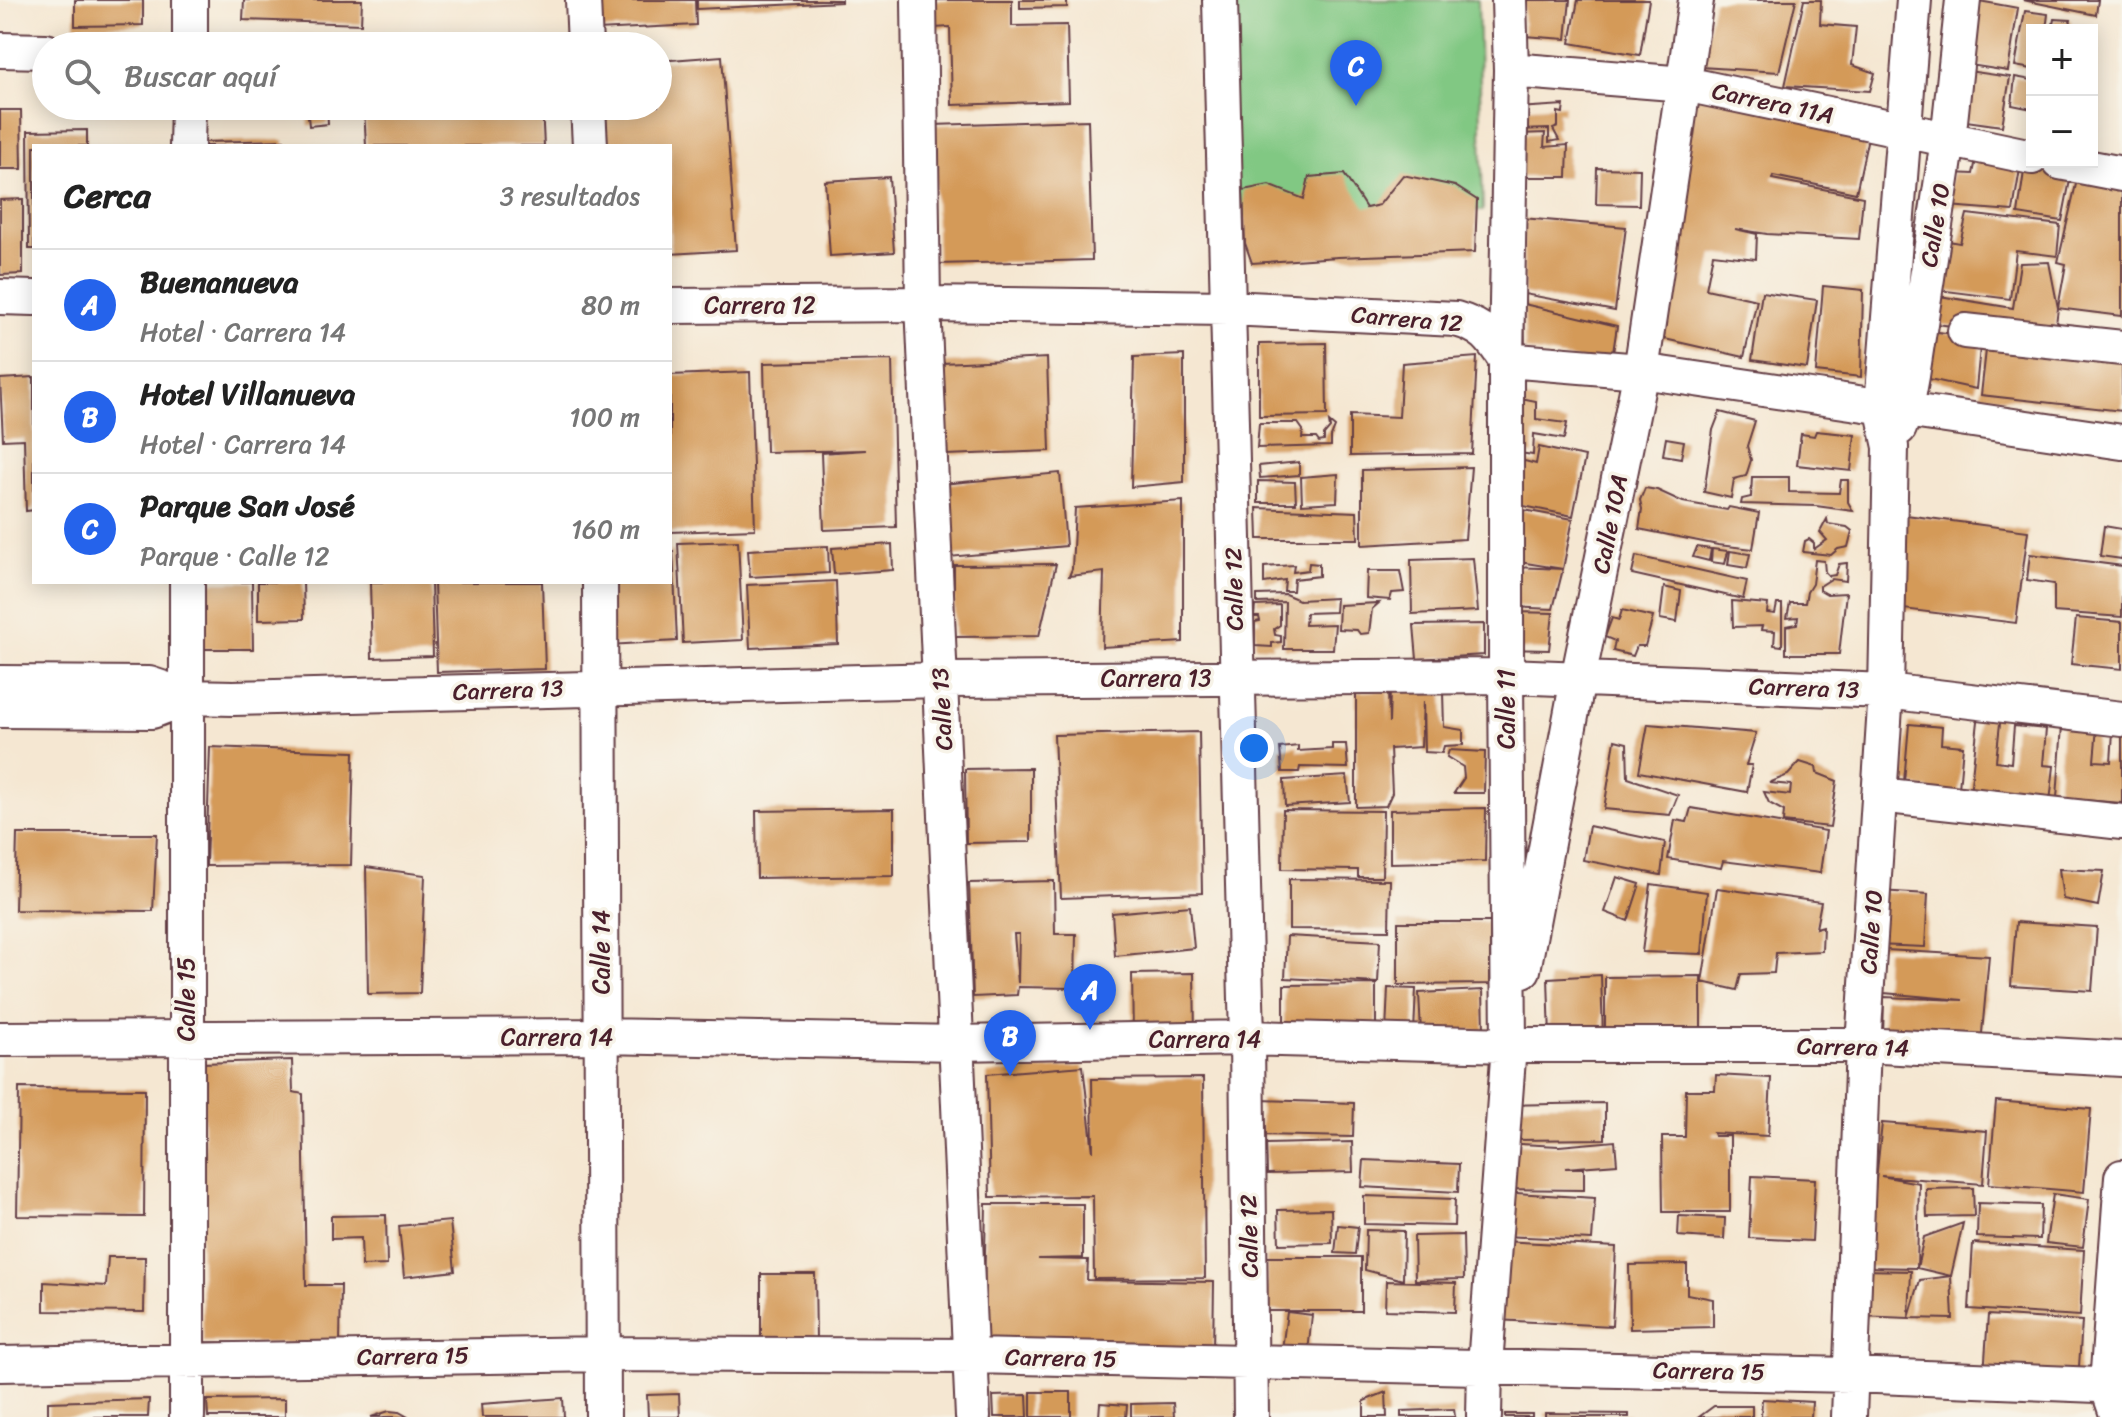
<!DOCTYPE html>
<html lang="es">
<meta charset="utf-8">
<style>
body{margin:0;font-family:Sriracha,sans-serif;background:#f2f2f2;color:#222}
.controls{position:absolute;right:24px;top:24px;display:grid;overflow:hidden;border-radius:0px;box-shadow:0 4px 20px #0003}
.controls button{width:72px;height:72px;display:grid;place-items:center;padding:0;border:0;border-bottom:2px solid #e0e0e0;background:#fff;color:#222;font:40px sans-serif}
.you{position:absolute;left:1254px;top:748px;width:28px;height:28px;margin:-20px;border:6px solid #fff;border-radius:50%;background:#1a73e8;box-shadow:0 0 0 12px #1a73e833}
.badge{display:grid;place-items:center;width:52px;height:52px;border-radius:50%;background:#2563eb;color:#fff;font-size:26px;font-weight:700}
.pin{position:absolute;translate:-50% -66px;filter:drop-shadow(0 2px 4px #0008)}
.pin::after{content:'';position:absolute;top:42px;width:28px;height:24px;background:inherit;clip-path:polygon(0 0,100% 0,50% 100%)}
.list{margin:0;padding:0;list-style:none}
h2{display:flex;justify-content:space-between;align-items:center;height:104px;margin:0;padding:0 32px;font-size:34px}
h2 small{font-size:26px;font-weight:400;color:#767676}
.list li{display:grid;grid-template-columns:52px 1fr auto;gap:24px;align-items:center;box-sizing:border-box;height:112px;padding:0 32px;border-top:2px solid #e0e0e0}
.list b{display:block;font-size:30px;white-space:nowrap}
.list p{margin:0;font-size:26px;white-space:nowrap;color:#767676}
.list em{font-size:26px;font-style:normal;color:#767676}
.icon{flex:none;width:44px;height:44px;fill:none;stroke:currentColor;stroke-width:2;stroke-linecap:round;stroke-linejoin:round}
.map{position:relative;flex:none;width:2122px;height:1417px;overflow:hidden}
.search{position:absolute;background:#fff;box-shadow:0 4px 20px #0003;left:32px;top:32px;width:640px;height:88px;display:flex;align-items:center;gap:20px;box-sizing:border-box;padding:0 28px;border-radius:44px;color:#767676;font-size:30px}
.panel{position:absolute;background:#fff;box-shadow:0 4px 20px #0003;left:32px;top:144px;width:640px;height:440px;border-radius:0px}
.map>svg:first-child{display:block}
.green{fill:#81c883;stroke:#667457;stroke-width:2}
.building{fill:#d49a58;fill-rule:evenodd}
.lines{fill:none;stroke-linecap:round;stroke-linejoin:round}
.minor-casing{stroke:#643d44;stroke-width:38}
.minor{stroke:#fff;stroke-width:34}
.labels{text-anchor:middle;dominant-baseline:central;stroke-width:7;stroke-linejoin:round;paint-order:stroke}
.street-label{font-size:24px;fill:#4a1f2b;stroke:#f7f3e8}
</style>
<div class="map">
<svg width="2122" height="1417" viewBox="0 0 2122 1417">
<rect width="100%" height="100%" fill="#f7f3e8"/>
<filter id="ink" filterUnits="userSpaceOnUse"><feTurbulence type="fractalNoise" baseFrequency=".0125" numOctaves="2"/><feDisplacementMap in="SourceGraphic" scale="16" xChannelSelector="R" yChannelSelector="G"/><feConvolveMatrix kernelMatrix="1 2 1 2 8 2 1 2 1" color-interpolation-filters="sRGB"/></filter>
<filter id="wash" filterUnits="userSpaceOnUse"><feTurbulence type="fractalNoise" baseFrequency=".006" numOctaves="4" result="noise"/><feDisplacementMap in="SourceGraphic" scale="32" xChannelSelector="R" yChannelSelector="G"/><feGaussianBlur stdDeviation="1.8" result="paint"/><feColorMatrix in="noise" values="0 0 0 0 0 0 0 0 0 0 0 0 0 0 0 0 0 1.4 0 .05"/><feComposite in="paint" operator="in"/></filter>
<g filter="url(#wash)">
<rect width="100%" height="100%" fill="#f5e7d2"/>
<path class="green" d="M1229 0H1478L1483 211 1234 217Z"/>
<g id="blocks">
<path class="building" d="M75 0H143V25L75 26Z
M244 0H362L361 24 243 20Z
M596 0H695L696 25 597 30Z
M697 0H841V2L697 9Z
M933 0H1012V26L1067 25 1069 101 952 105 950 27 934 28Z
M1020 0H1067V7L1020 8Z
M1523 0H1570L1566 39 1524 36Z
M1578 0H1649L1640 55 1570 43Z
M1714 0H1796L1779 72 1701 67Z
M1804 0H1821L1820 24 1856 27 1852 65 1875 73 1870 91 1785 86Z
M2023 0H2098L2096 15Z
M1979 1 2018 8 2008 71 1970 65Z
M2025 11 2048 14 2046 30H2032V69L2015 66Z
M2054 19 2071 20 2069 30H2052Z
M722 56 736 250 670 254V146H593L598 106H658V61Z
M1968 71 2010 77 2002 126 1959 120Z
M2015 77 2032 80V109L2012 105Z
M1697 89 1871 123 1856 193 1773 176 1772 179 1863 197 1859 239 1767 234 1735 229 1757 234 1756 259 1713 254 1706 289 1757 300 1744 357 1647 335Z
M1564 105 1563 113 1558 112V127L1553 129 1559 140 1549 142V129L1518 130 1517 108Z
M307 106H327L328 124 309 126Z
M364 106H542L544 146H366Z
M0 110H21L22 169H0Z
M1088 120 1092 260 937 264 933 125Z
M87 130V146H34V249H29L28 131Z
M1545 133 1544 147 1568 145 1567 177H1516L1518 134Z
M284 140V146H204V142Z
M1977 155 2021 163 2013 211 1948 206 1952 173 1973 174Z
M2025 164 2071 175 2062 221 2018 214Z
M1597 168 1640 169 1639 205 1596 204Z
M2079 171 2122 182V316L2058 308 2055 332 2122 346 1936 324 1939 296 2013 308 2020 263 2049 262 2058 308 2066 264 2058 262Z
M1344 174 1366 208 1379 205 1403 175 1455 186 1477 200 1475 252 1338 257 1252 263 1245 243 1243 190 1269 185 1304 199 1309 177Z
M889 177 894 252 830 256 825 181Z
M23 199V274L0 275V200Z
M1967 214 2060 225 2057 256 2016 251 2010 299 1938 290 1943 240 1960 243Z
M1522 218 1626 227 1615 311 1524 294Z
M1823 286 1863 290 1861 377 1816 372Z
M1762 292 1817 300 1807 368 1752 360Z
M1524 304 1617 326 1611 366 1525 350Z
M1928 331 1981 337 1976 389 1929 379Z
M1987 341 2122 356V411L1981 395Z
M1326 343 1327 415 1259 416V344Z
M1184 355V482L1131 487 1134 357Z
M1477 357 1472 454 1350 456V415L1399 417 1402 363Z
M1047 358 1050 451 945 455 942 363Z
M892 360 896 527 824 530 821 453 866 450 766 452 764 363Z
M750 372 755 529 670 532V375Z
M34 377V510L26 511 24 439 3 440 0 379Z
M1516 397 1536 401V419L1567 423 1564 439 1534 434 1533 455 1513 452Z
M1720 412 1755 421 1747 446 1751 460 1746 476 1734 479 1731 498 1704 492 1713 430Z
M1329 422 1335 427 1331 437V446L1257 448 1259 423H1298L1303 430 1302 438H1316L1319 442 1324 441V435L1330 428Z
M1816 431 1855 435 1851 471 1797 465 1801 434 1814 436Z
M1666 438 1684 441 1681 458 1663 455Z
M1539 447 1585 457 1573 516 1514 504 1513 458 1536 464Z
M1299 462V475L1260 478 1259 466Z
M1471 467 1465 539 1362 545V470Z
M1060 473 1066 546 949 557 942 484Z
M1338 474 1337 502 1302 504 1301 477Z
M1752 477H1789V492L1839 493 1841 480H1848V502L1853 511 1816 506 1741 504 1742 499 1751 497Z
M1258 481 1295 482 1296 503H1258Z
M1645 488 1657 490 1683 502 1727 510 1729 507 1759 513 1753 549 1718 545 1639 529 1642 509 1640 500Z
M1183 501V642L1102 647 1104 572 1069 576 1072 569 1075 508Z
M1257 508 1357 512 1358 539H1258Z
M1513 508 1573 519 1563 569 1553 609 1512 607V567L1563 569 1514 561Z
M1906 515 2028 531 2016 623 1895 608Z
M1827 519 1828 524 1847 527 1852 531 1848 547 1838 549 1831 555 1803 552 1805 541 1809 539 1814 543V549L1827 540 1820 532Z
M2104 526 2122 529V559L2100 556Z
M738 541 743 640 683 643 678 543Z
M892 544 893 570 834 574 832 548Z
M828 546 829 573 750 577 748 550Z
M1697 547 1711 549 1709 561 1693 557Z
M1712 549 1728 551 1725 564 1711 562Z
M673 551 677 641 608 645 607 582H670V552Z
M1730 551 1750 554 1747 568 1728 565Z
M2030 554 2122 566V617L2054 612V584L2027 580Z
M1636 556 1747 581 1743 599 1632 574Z
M1473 558 1478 611 1412 614 1411 560Z
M1815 560 1824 561 1825 572 1829 576 1835 575 1839 564 1847 563 1846 581 1831 579 1820 586V590L1827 594 1846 593 1839 654H1786V626L1797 624 1798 617 1787 618 1790 603H1805L1807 592 1812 584Z
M1309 563 1319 564V576L1294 579 1293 591H1284L1285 580 1264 583V567L1294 565 1293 572 1308 570Z
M1056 564 1039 636 954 637V565Z
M1367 571H1400L1404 592 1392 593 1390 600 1366 598Z
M836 581 838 644 750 648 747 585Z
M197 582H252L253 649H198Z
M258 582H303L304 619 258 620Z
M370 582H431L433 656 372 658Z
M434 582H542L545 669 437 672Z
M1664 587 1681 591 1677 622 1660 619Z
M1285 594 1299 600 1336 598 1335 612 1306 613 1305 625 1335 624 1333 649H1284L1285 602 1257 603V595Z
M1732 601 1768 604 1767 613 1775 614 1777 604H1782V646L1774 645 1775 631 1761 630 1762 626 1733 627Z
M1379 603 1372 609 1369 633 1360 634 1357 630 1338 629 1339 605Z
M1280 605V625L1274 629 1275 635 1281 636V642L1272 643V647L1255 646V622L1260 621 1259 617H1254L1255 606Z
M1622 610 1653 617 1645 646H1637L1633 656 1613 651 1615 641 1605 637 1612 618 1619 620Z
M1510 612 1553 613 1549 650 1510 649Z
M2076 618 2122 622V669L2071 664Z
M1484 624V655L1417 659 1414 625Z
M1388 690 1389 723 1390 691 1443 692 1444 727 1463 730V745L1444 746 1442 753 1424 752 1423 701 1421 747 1390 749 1392 793 1386 806 1356 807V692Z
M1979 712 2001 714 1996 761 2011 763 2014 726 2046 729 2043 765 2054 766 2050 802 1970 794Z
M1648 724 1756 733 1746 765H1752L1747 792 1639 772Z
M1909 724 1942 727 1941 744 1963 746 1958 799 1904 782Z
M2062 725 2097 727 2094 761 2111 762 2113 732H2122V803L2057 798Z
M1199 732 1202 893 1061 898 1054 735Z
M1615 740 1627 743 1628 778 1678 795 1670 815 1604 809Z
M1332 744H1346L1348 768 1300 767 1299 772H1282L1280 748 1298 746V751L1332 749Z
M210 747 354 752 351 865 206 866Z
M1449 750 1485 752 1484 793H1454L1464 778 1463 767 1447 757Z
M1800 762 1816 767 1817 773 1837 781 1830 827 1783 822 1784 811 1769 803 1764 792 1790 795 1791 785 1769 783 1788 775Z
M1031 768V842L966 843 965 769Z
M1347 776 1350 802 1285 806 1284 780Z
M1486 808 1485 861 1390 863V810Z
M1691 808 1826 831 1820 873 1723 861 1721 868 1668 859 1675 820 1687 822Z
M894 809V876L757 878 756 811Z
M1283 810 1383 811 1382 877H1358V870L1282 869Z
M1589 826 1665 842 1661 875 1583 860Z
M17 834H157L153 911 15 910Z
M366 867 425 875 420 993 368 994Z
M2059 869 2104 871 2098 906 2063 899Z
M1617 877 1640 884 1628 921 1605 912Z
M1289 879 1390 880 1389 930 1289 929Z
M1054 881 1055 934H1076L1075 988 1018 987 1017 995 973 997 969 883ZM1014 934H1019L1018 983Z
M1651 884 1707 892 1702 954 1642 952Z
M1717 888 1821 902 1816 928 1823 926 1822 951 1776 953 1774 973 1741 974 1737 990 1702 982Z
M1879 891 1928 894 1925 947 1876 945Z
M1190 906 1194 948 1115 956 1112 913Z
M1398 922H1490V984L1398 985Z
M2016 922 2097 927 2092 991 2011 986Z
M1287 936 1380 941 1378 983 1285 978Z
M1886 950 1989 956 1981 1044 1883 1039 1884 997 1963 1000 1884 993Z
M1194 973 1195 1034 1133 1036 1132 974Z
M1601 975 1603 1036 1550 1038 1548 978Z
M1701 976V1041L1605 1042V977Z
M1376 984V1026H1284V985Z
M1388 988 1416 989 1414 1032H1386Z
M1483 990 1484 1030 1421 1032 1419 993Z
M292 1060 293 1092 303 1094 306 1285H341L340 1344 203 1342 198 1150 204 1149 202 1063Z
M1083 1066 1093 1152 1092 1079 1203 1078 1205 1278 1094 1279 1093 1196 990 1197 987 1074Z
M1716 1075 1771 1078 1768 1136 1713 1133 1714 1136H1730V1212H1663L1662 1137H1685L1686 1090H1715Z
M19 1088 145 1089 144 1217 17 1216Z
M1261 1100 1354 1103 1353 1137 1260 1135Z
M1996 1101 2091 1109 2084 1192 1989 1184Z
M1605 1103V1139L1508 1140 1507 1105Z
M1882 1123 1987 1131 1983 1184 1881 1176 1919 1183 1917 1268 1924 1237 1963 1223 1951 1276 1953 1319 1909 1318 1920 1280 1951 1276 1917 1268 1867 1267Z
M1615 1141 1617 1164 1565 1168H1584V1190L1502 1189 1503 1143 1559 1146Z
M1352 1142 1353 1172 1267 1174 1266 1144Z
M1364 1160 1459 1164 1458 1192 1362 1187Z
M1752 1176 1815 1179 1812 1241 1749 1238Z
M1973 1188 1974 1216 1927 1217 1926 1189Z
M1501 1192 1595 1198 1592 1240 1502 1236Z
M2053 1194 2089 1199 2083 1247 2046 1243Z
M1364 1196 1455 1199 1454 1226 1364 1224Z
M1978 1203 2041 1205 2040 1239 1977 1237Z
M986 1204H1083V1258L1038 1259 1088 1260 1087 1280 1214 1282 1213 1352 983 1348Z
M1331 1209 1332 1243 1279 1244 1278 1210Z
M386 1215 387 1265 362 1266 361 1238 331 1239V1216Z
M1679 1216 1725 1218 1724 1239 1678 1236Z
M450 1221 455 1271 404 1277 399 1226Z
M1338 1225 1358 1227 1355 1254 1335 1253Z
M1366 1230 1404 1231 1403 1280 1365 1270Z
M1463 1235 1464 1279 1415 1280 1414 1236Z
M1501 1241 1616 1247 1612 1326 1496 1320Z
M1973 1243 2084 1250 2080 1316 1969 1309Z
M108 1257H145L144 1312 44 1311V1282L106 1286Z
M1266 1257H1361V1311H1266Z
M1687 1264V1294L1713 1299V1327L1630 1329 1629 1265Z
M1861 1270 1911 1271 1909 1318 1859 1316Z
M761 1274H815L816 1340H761Z
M1386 1281 1456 1283 1455 1312 1385 1310Z
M1287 1312 1312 1315 1308 1352 1282 1349Z
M1988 1315 2082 1321 2078 1382 1984 1375Z
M1031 1392H1071V1417H1031Z
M1386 1392 1387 1417H1364V1401Z
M679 1394 680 1417H648L647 1395Z
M1027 1395 1028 1417H994L993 1396Z
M563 1398 564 1417H482L481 1404Z
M149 1399 148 1417H48V1402Z
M285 1399V1417H208L207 1400Z
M1762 1399 1812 1402 1811 1417H1761Z
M1100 1403 1127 1405 1126 1417H1099Z
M1173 1403 1174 1417H1131V1404Z
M1714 1406H1752V1417H1699Z
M1454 1409 1455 1417H1401V1411Z
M389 1411 399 1412 408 1417H371Z
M1545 1413 1629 1414V1417H1545Z
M1505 1414H1532V1417H1505Z"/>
</g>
</g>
<g filter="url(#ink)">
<use href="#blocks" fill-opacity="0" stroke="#643d44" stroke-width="2"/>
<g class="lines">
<defs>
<path id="minor" d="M583 0 585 46
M919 0 923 304 973 1417
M1220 0 1247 1038 1251 1417
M190 46V0
M0 50 46 51
M1511 70 1685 84 2032 157
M588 106 590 146
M187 146 188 106
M2060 162 2122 174
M0 297 34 298
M670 306 923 304 1228 308 1456 319C1484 327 1491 337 1506 360L1641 371 2122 442
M1965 331 2122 348
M1899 428 1906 409 1912 376 1948 140 1963 0
M187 582V1417
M600 582 603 1417
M0 683 149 684 188 697 233 698 941 680 1506 676 1886 691 2122 719
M0 710 152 711 188 697
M1879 795 2122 822
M1523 970 1578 679 1641 371 1696 0
M0 1039 602 1036 957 1043 1247 1038 1509 1045H1863L2122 1059
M0 1364 603 1354 972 1356 1851 1375 2122 1386
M1484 1417 1485 1365 1509 1045 1506 676V360L1511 70 1509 0
M1849 1417 1863 1045 1886 691 1891 447 1882 406 1914 0
M2118 1417 2107 1385 2122 1177"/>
</defs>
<use href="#minor" class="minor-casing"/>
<use href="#minor" class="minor"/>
</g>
</g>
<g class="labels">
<g class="street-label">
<text transform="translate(1773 103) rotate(12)">Carrera 11A</text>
<text transform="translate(1935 225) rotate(-81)">Calle 10</text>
<text x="760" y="305">Carrera 12</text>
<text transform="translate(1407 319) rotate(5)">Carrera 12</text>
<text transform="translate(1610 524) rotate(-79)">Calle 10A</text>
<text transform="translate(1234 589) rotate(-91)">Calle 12</text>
<text x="1156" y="678">Carrera 13</text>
<text transform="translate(1804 688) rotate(2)">Carrera 13</text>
<text transform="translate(508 690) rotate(-2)">Carrera 13</text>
<text transform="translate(942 709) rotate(-93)">Calle 13</text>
<text transform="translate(1506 709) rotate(-90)">Calle 11</text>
<text transform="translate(1871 932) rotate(-86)">Calle 10</text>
<text transform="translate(601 952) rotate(-90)">Calle 14</text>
<text transform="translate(186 999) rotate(-90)">Calle 15</text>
<text x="557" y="1037">Carrera 14</text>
<text x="1205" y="1039">Carrera 14</text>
<text transform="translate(1853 1047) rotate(1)">Carrera 14</text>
<text transform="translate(1249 1236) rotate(-91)">Calle 12</text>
<text transform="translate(413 1356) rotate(-1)">Carrera 15</text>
<text transform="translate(1061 1358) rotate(1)">Carrera 15</text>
<text transform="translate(1709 1371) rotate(1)">Carrera 15</text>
</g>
</g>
</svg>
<div class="controls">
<button>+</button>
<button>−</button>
</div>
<div class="you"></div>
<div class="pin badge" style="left:1090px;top:1030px">A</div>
<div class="pin badge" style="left:1010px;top:1076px">B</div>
<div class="pin badge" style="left:1356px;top:106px">C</div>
<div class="search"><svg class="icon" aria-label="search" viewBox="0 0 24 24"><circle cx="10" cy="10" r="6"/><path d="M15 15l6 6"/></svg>Buscar aquí</div>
<section class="panel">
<h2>Cerca<small>3 resultados</small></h2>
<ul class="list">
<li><span class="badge">A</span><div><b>Buenanueva</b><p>Hotel · Carrera 14</p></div><em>80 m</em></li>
<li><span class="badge">B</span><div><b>Hotel Villanueva</b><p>Hotel · Carrera 14</p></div><em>100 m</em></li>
<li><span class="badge">C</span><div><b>Parque San José</b><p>Parque · Calle 12</p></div><em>160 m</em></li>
</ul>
</section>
</div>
